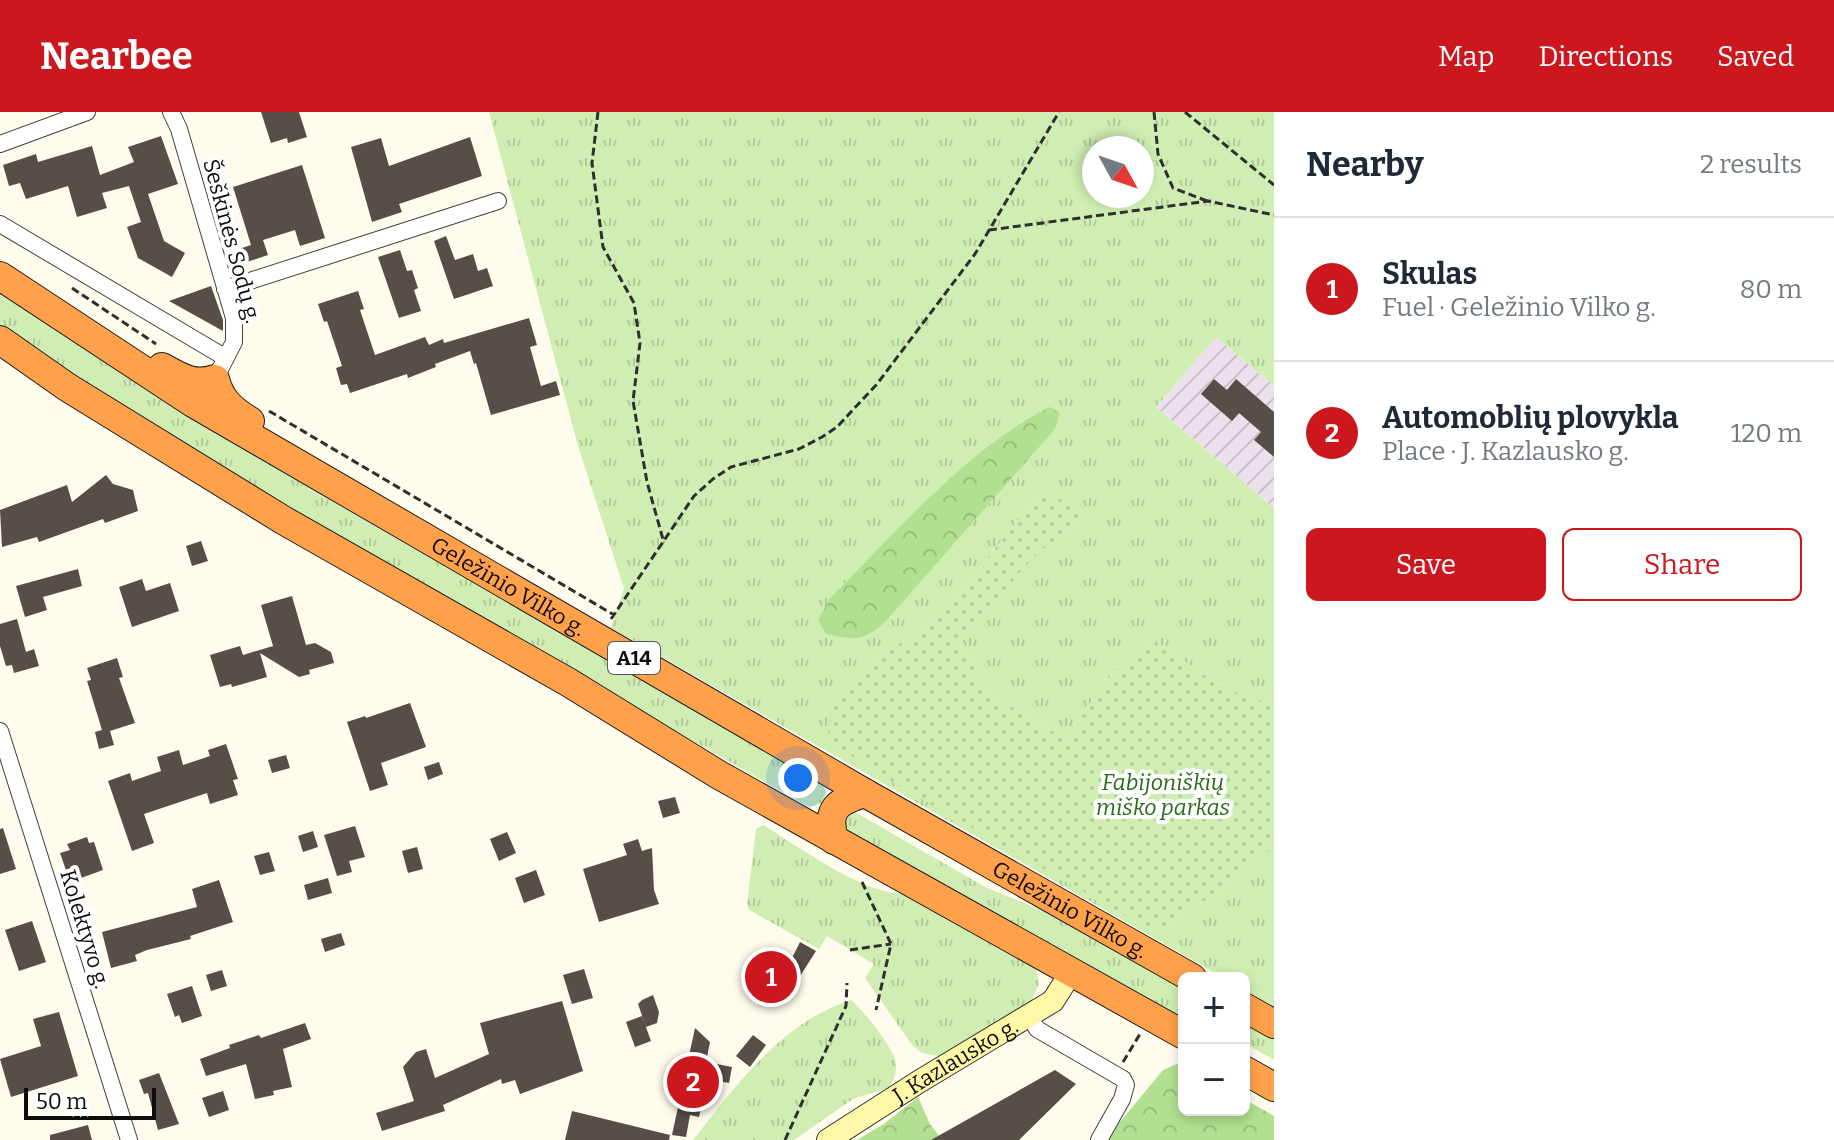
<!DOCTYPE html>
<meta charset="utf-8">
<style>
body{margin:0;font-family:Bitter,serif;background:#f2f2f3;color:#1f2937}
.controls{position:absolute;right:24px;bottom:24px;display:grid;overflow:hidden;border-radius:12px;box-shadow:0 4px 12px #0003}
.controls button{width:72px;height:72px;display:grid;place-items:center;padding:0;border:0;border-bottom:2px solid #e0e1e3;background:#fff;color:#1f2937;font:40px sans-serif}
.compass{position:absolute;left:1082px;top:24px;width:72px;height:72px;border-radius:50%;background:#fff;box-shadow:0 4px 12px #0003;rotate:130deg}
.scale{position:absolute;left:24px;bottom:20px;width:132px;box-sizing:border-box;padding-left:8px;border:4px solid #0d0d0d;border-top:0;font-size:22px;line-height:28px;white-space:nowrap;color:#0d0d0d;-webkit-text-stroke:6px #fff;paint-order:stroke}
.you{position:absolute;left:798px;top:666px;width:28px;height:28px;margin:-20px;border:6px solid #fff;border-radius:50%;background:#1a73e8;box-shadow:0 0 0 12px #1a73e833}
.badge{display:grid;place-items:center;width:52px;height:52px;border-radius:50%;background:#cb171d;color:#fff;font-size:26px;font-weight:700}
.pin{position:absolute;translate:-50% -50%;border:4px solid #fff;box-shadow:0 2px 8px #0006}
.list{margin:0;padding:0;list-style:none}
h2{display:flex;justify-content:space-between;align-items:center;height:104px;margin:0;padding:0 32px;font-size:34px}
h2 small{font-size:26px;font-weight:400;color:#747a83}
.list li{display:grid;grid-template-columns:52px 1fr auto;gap:24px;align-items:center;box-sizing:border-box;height:144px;padding:0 32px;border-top:2px solid #e0e1e3}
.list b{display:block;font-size:30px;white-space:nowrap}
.list p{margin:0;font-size:26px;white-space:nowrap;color:#747a83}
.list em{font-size:26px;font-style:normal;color:#747a83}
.actions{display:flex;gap:16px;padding:24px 32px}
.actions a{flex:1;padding:18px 0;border:2px solid #cb171d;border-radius:12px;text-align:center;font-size:28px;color:#cb171d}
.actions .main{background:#cb171d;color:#fff}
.map{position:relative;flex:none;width:1274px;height:1028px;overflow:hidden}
header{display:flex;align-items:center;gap:48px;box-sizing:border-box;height:112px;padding:0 40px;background:#cb171d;color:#fff}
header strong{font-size:38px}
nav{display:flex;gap:44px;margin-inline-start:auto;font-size:28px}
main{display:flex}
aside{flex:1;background:#fff}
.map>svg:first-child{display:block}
.industrial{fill:url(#industrial-furrows)}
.grass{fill:url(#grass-tufts);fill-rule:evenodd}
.forest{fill:url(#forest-crowns)}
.park{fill:url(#park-dots)}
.building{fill:#574e48}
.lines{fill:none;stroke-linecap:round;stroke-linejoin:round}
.street-casing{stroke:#404040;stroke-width:18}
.secondary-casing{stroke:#2f2f2f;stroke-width:24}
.highway-casing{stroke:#1e1e1e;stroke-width:30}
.path{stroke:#2f2f2f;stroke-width:3;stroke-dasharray:8 4;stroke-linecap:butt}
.street{stroke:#fff;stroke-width:16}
.secondary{stroke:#fff7a8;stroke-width:22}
.highway{stroke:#ffa04b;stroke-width:28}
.labels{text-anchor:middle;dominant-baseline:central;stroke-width:8;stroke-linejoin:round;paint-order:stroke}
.shield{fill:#fff;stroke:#565656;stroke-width:2}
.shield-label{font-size:20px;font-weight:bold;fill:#0d0d0d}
.street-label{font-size:22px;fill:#0d0d0d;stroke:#fff}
.park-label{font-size:22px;font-style:italic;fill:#276b17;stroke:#fff}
</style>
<header>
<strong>Nearbee</strong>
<nav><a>Map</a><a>Directions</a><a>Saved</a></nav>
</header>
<main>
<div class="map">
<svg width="1274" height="1028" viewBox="0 0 1274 1028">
<defs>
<pattern id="industrial-furrows" width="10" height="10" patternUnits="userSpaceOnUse" patternTransform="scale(2)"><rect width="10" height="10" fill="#ece0ed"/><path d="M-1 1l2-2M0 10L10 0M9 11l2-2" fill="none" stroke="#c9bfca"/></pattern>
<pattern id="grass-tufts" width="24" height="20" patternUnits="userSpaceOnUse" patternTransform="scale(2)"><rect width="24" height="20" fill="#d0eeb3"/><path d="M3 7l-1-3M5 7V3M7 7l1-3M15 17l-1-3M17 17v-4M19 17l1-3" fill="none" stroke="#b1cb99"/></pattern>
<pattern id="forest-crowns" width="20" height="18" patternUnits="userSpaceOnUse" patternTransform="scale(2)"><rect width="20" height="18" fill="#b3e090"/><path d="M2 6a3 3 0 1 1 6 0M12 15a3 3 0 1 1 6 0" fill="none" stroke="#99bf7b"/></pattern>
<pattern id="park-dots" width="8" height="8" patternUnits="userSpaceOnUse" patternTransform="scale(2)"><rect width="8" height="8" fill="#d0eeb3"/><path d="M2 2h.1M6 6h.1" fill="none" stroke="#b1cb99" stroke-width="1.8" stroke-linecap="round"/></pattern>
</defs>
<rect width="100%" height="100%" fill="#fffced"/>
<path class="industrial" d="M1216 225 1274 274V396L1156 295Z"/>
<path class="grass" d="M489 0H1274V274L1216 225 1156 295 1274 396V587L1253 589 1199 560 1152 526 1104 568 1068 628 989 582 958 528 1040 439 1080 410 1039 381 945 500 874 549 1168 814 1239 764 1274 734V895L1244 877V866H1224L611 516 624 476 578 334ZM1094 36H1142V84H1094ZM1028 306 830 486 964 354Z
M0 178C261 360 544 509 820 666L826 681 823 690 816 694H807L357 437 48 247 0 214Z
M848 699 855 700 987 776 1054 803 1184 875V906L1166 900 848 718 842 712Z
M763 713C802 736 862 783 907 782L1036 855 1039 872 1031 890 943 945 922 941 912 933 865 866 874 852 827 824 819 837 749 798 747 792 756 717Z
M851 888C863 898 894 936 896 951 897 960 894 968 889 976L853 987 794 1028H693C736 973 782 910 851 888Z
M1244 910 1274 928V948L1244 931Z"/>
<path class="forest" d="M1050 295 1060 301 1055 317 885 510C862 530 856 528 826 522L818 508 830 486C895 422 968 335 1050 295Z
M1183 949 1184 998H1244V987L1274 1004V1028H1105L1163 958Z
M918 985 930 1012 942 1028H857L885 1011Z"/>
<path class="park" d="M1039 381 1078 393 1080 410 1040 439 958 528 989 582 1068 628 1104 568 1152 526 1199 560 1253 589 1274 587V734L1239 764 1168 814 1145 815 866 655 827 625 836 586 874 549 945 500Z"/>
<path class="building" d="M261 0H299L307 25 288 31 287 26 271 31Z
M161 24 178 72 148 82 164 129 185 141 172 165 138 146 127 115 141 110 129 74 102 81 107 96 77 105 68 74 26 87 20 71 9 74 3 53 36 42 38 50 92 34 100 63 134 50 128 35Z
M470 25 482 64 399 92 402 100 372 110 351 35 381 26 389 54Z
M302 53 325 126 300 134 295 118 263 128 268 143 244 151 239 137 251 133 233 75Z
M446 124 455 148 473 142 478 159 487 156 493 174 454 187 434 129Z
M400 138 407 159 412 158 418 176 414 178 421 199 399 206 378 145Z
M211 174 223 208V219L169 189Z
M358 179 364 197 360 198 375 243 425 225 429 233 443 227 444 231 529 206 537 233 530 235 541 274 556 269 560 283 491 303 476 251 474 252 470 239 435 252 436 255 408 266 407 262 350 281 347 272 341 273 336 256 342 254 327 209 324 210 318 192Z
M1214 267 1227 278 1236 267 1274 300V345L1254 328 1261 320 1239 301 1232 309 1201 282Z
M106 363 113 372 133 378 138 399 105 411 103 407 39 430 37 425 2 435 0 398 67 373 72 390Z
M201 429 208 449 192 454 186 434Z
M78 457 82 474 43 485 47 498 25 505 16 474Z
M142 467 146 479 170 471 179 499 132 515 119 475Z
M292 484 306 533 315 531 331 540 334 551 309 558 310 562 299 565 260 541 267 565 232 575 231 572 220 575 210 543 240 534 243 543 273 534 261 493Z
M17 507 26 540 34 537 39 554 14 561 12 553 6 554 0 534V512Z
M117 546 123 565 119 566 135 611 110 619 114 633 99 637 95 620 102 618 87 569 91 568 87 556Z
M410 591 426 635 381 651 388 673 370 679 347 610 365 604 366 606Z
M226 632 238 667 233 668 238 683 210 692 207 681 144 702 154 731 132 739 108 669 130 661 132 669 161 659 157 645 179 638 183 653 210 644 208 638Z
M286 643 290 656 272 661 268 648Z
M439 650 443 662 428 668 424 655Z
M675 685 680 701 663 706 658 689Z
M355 714 365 745 349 749 352 760 337 764 324 723Z
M3 716 16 757 0 762V717Z
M313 719 318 735 303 740 298 724Z
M507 720 516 741 499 749 490 727Z
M87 725 89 731 94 730 103 758 70 770 60 741 70 738 67 732Z
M638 727 642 739 652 736 654 778 659 792 599 810 583 757 627 743 623 732Z
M417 735 423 757 408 761 402 739Z
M269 740 275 759 260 763 254 744Z
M536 758 545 783 524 791 515 766Z
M328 766 332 781 308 788 304 773Z
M219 768 233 810 190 824 191 827 147 838 135 843 137 849 111 856 102 820 197 795 192 777Z
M32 809 46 850 19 859 5 818Z
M341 821 345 833 325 840 321 827Z
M800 830 816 839 790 880 785 877 778 889 741 868 749 854 759 860 768 843 788 854Z
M584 857 593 886 572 892 563 863Z
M222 858 227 874 211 879 206 863Z
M192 874 202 904 182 911 179 903 175 905 167 882Z
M653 883 659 900 657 911 646 915 638 892 642 888Z
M562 889 583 959 520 982 515 968 502 972 501 967 443 993 445 999 382 1019 376 1001 414 989 403 955 416 940 426 937 435 966 489 942 480 911Z
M59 900 78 964 11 985 0 947 41 934 33 907Z
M642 904 651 929 635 935 626 910Z
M305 911 311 927 283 937 292 975 273 979 274 983 255 987 246 952 206 964 200 947 230 936 229 933 259 923 261 926Z
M695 916 710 930 706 950 732 955 729 971 707 967 699 1005 690 1003 686 1025 672 1023Z
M753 923 766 933 750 955 736 944Z
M1055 958 1076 972 1019 1028H931Z
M159 961 179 1012 158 1018 148 981 144 982 139 968Z
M223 979 229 998 209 1005 202 986Z
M572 999 670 1023 669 1028H565Z
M88 1013 92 1028H50V1023Z"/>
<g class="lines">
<defs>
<path id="street" d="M171 0 179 17 234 206V230L215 267
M0 32 87 0
M0 112 226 246
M225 177 498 89
M0 619 129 1028
M1029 904 1037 917 1123 967 1126 973 1122 987 1099 1028"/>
<g id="secondary">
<path id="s1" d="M828 1028 920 969 1053 889 1072 859"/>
</g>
<g id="highway">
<path id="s2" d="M0 164 193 291 865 681 1192 866"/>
<path d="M0 228 67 275 283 408 568 570 719 663 1184 923"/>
<path d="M162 255C182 266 194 274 215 267 220 288 232 298 250 309"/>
<path d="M834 728C826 697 836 690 865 681"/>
<path d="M1244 895 1274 912"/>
<path d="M1244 958 1274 975"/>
</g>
</defs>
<use href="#street" class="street-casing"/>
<use href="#secondary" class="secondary-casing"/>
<use href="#highway" class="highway-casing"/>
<path class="path" d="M598 0 592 51 603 135 634 191 640 231 633 289 647 370 664 431
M1154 0 1158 42 1173 76 1207 89
M1185 0 1274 73
M989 118 1208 89 1274 103
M72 176 156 232
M269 299 614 503
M611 507 694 384 713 367 731 355 799 337 822 325 837 315 877 272 975 142 1059 0
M862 770 891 832 876 898
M850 838 891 832
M1123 950 1140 922
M785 1028 846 894 847 871"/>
<use href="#street" class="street"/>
<use href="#secondary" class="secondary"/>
<use href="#highway" class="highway"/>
</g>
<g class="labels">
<rect class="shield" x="608" y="530" width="52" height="32" rx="6"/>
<g class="shield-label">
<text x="634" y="546">A14</text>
</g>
<g class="street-label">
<text transform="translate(232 129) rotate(75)">Šeškinės Sodų g.</text>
<text stroke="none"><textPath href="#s2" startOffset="596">Geležinio Vilko g.</textPath></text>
<text stroke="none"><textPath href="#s2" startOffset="1244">Geležinio Vilko g.</textPath></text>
<text transform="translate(85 817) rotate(73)">Kolektyvo g.</text>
<text stroke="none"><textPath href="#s1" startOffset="150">J. Kazlausko g.</textPath></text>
</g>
<g class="park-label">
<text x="1163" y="670">Fabijoniškių<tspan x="1163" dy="25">miško parkas</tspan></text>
</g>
</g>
</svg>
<div class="controls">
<button>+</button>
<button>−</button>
</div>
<svg class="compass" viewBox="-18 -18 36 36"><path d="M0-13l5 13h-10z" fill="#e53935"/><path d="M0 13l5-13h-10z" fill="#747a83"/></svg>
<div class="scale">50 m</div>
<div class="you"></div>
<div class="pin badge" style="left:771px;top:865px">1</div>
<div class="pin badge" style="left:693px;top:970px">2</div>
</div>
<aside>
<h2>Nearby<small>2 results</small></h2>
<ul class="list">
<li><span class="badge">1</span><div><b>Skulas</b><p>Fuel · Geležinio Vilko g.</p></div><em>80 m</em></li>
<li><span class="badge">2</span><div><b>Automoblių plovykla</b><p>Place · J. Kazlausko g.</p></div><em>120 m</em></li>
</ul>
<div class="actions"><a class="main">Save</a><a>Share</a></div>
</aside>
</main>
